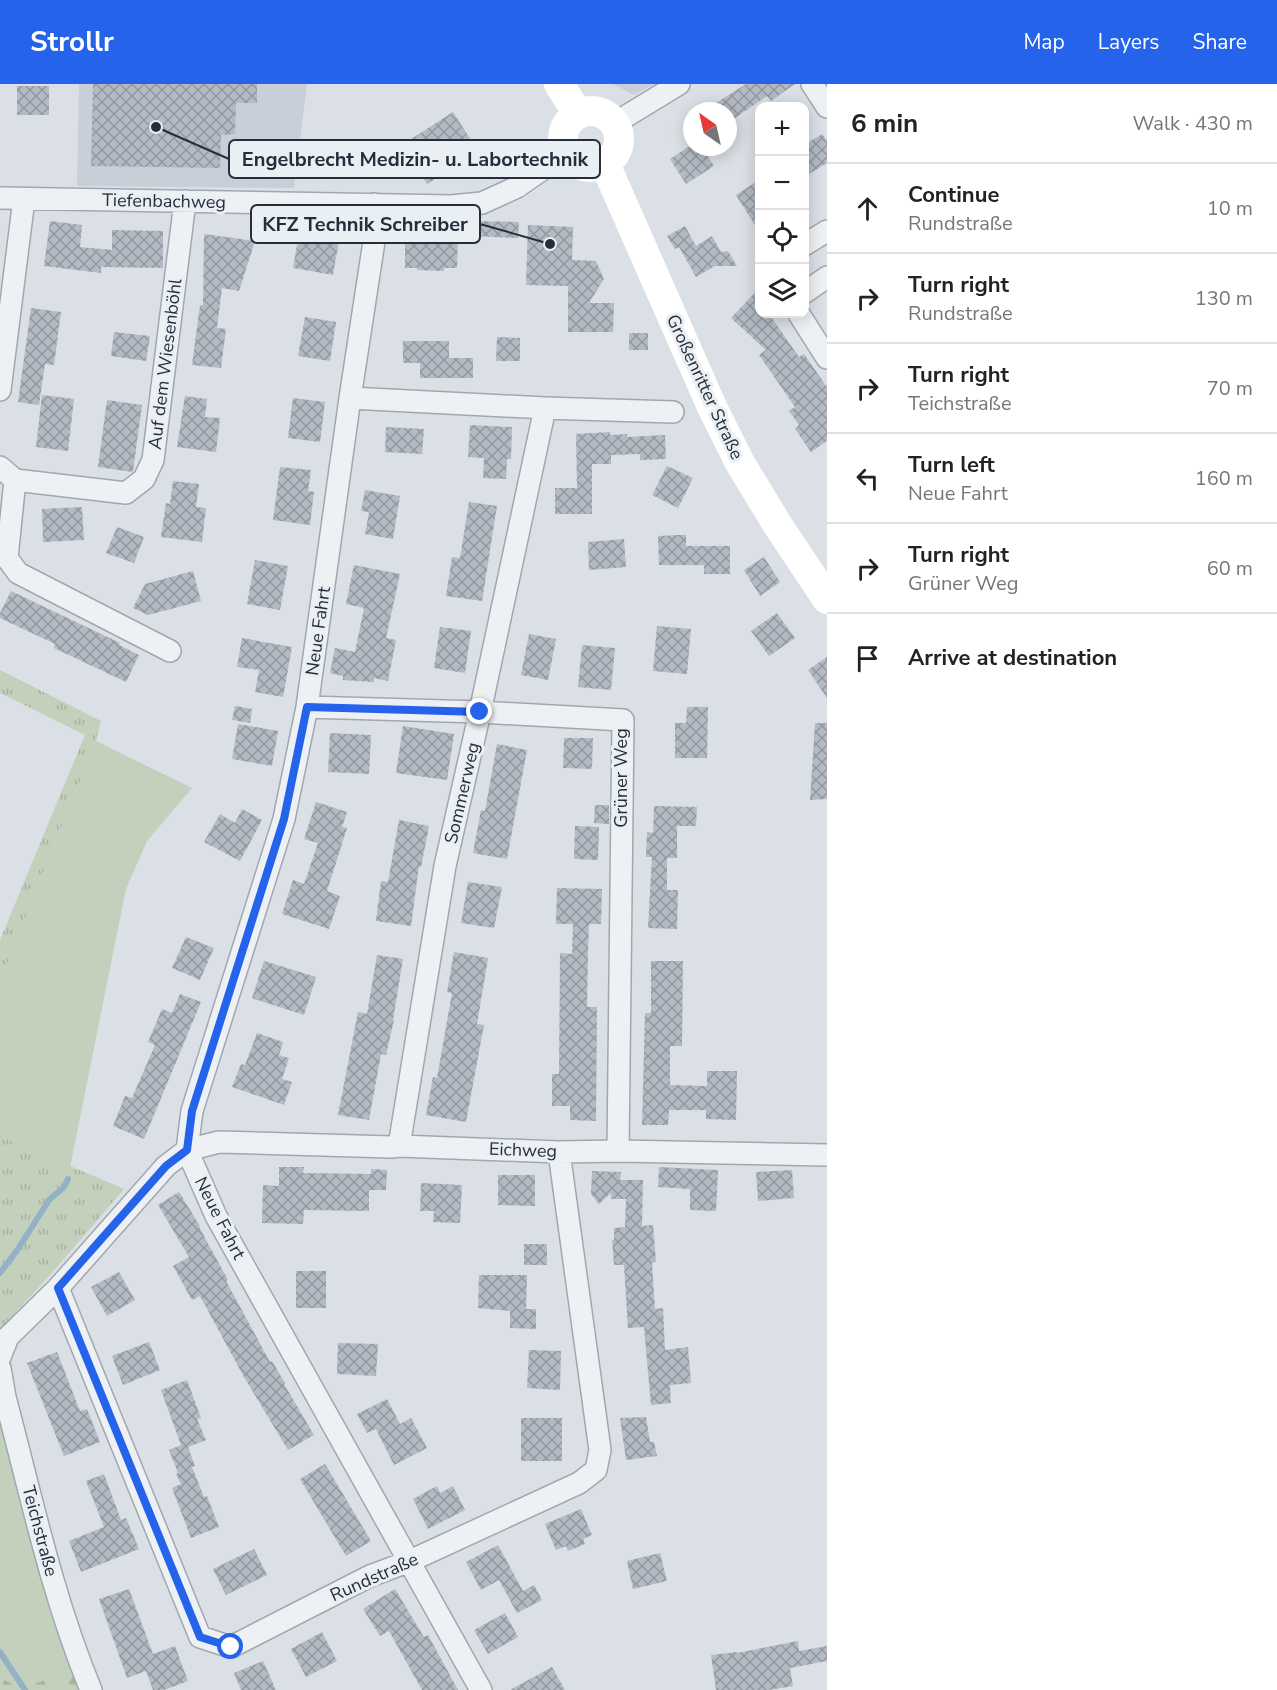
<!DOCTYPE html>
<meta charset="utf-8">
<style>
body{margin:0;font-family:"Nunito Sans",sans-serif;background:#f2f2f2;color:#222}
.controls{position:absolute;right:18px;top:18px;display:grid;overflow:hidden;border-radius:12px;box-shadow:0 3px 15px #0003}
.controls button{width:54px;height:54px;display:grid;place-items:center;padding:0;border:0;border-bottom:2px solid #e0e0e0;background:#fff;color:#222;font:30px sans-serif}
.compass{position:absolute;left:683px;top:18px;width:54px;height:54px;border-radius:50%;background:#fff;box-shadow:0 3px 15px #0003;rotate:326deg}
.stop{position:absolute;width:18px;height:18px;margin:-14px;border:4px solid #2563eb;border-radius:50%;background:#fff}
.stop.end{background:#2563eb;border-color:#fff;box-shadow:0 2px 6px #0008}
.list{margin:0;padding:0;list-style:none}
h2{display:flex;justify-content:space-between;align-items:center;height:78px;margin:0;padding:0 24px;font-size:26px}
h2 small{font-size:20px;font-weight:400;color:#767676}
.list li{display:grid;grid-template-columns:39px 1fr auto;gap:18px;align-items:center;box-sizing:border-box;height:90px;padding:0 24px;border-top:2px solid #e0e0e0}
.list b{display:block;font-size:22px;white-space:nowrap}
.list p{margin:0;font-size:20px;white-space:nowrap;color:#767676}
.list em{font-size:20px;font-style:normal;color:#767676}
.icon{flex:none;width:33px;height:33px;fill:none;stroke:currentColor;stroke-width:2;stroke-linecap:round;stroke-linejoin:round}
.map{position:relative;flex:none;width:827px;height:1606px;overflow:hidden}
header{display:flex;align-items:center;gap:36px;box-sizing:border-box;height:84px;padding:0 30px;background:#2563eb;color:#fff}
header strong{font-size:28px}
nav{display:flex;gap:33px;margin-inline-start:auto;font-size:21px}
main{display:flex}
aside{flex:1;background:#fff}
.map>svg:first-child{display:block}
.built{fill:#c9cfd8}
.grass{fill:url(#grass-tufts)}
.forest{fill:url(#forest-firs)}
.garden{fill:#c3d0bc}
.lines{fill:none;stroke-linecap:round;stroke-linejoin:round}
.stream{stroke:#95b1c7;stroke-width:6}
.building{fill:url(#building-cross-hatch)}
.minor-casing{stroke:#a1a7b0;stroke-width:24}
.minor{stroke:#eef1f4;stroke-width:21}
.secondary{stroke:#fff;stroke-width:30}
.route{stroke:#2563eb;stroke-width:8}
.labels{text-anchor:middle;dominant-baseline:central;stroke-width:6;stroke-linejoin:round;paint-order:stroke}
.street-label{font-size:18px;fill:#252f3c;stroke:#eaeff4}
.leader{fill:none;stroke:#252f3c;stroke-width:2}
.callout-dot{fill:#252f3c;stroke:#eaeff4;stroke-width:2}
.callout{fill:#eaeff4;stroke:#252f3c;stroke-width:2}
.callout-label{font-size:20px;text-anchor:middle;font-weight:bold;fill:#252f3c}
</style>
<header>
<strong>Strollr</strong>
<nav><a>Map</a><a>Layers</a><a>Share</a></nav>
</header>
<main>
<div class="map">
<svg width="827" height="1606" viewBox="0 0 827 1606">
<defs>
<pattern id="grass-tufts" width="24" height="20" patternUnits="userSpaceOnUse" patternTransform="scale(1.5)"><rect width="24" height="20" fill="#c3d0bc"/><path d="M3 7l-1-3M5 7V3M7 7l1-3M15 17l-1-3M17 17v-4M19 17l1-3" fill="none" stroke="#a7b3a2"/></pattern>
<pattern id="forest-firs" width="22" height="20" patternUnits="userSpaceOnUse" patternTransform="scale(1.5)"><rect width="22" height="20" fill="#c3d0bc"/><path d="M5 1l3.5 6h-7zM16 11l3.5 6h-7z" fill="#a7b3a2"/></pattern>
<pattern id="building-cross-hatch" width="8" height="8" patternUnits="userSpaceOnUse" patternTransform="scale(1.5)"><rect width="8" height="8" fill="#b3bac3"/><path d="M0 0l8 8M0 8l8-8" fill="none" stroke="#9198a0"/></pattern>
</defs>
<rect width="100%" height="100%" fill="#dbe0e6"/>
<path class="built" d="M79 0H307L294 104 77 102Z
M613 0H655L634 11Z"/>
<path class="grass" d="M0 586 101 637 96 657 0 897V856L85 651 0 609Z
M0 1052 124 1105 52 1189 0 1245Z"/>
<path class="forest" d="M75 1584 83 1606H0V1593L21 1605Z"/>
<path class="garden" d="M96 657 192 704 147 757 126 805 70 1083 0 1052V897Z
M0 1326 75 1584 21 1605 0 1593Z"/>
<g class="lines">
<path class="stream" d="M0 1189 18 1165 49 1116 64 1103 68 1095
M0 1568 25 1606"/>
</g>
<path class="building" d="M93 0H257V19H236L235 50 221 51 220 84 91 82Z
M746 0H795L771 17 767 12 728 39V27H703Z
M17 2H49V31H17Z
M453 28 478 67 427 100 402 61Z
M822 50 827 57V79L804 93V61Z
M688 63H702L714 82 686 100 670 75Z
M759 96V148L736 111Z
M50 137 82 141 80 163 112 166V146L163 147V184L101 183V189L44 182Z
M474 137 519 138 518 154 473 152Z
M528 141 573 143 572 176 596 177 604 195 589 219H614L613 248H568V202L526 201Z
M685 142 696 162 712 152 721 168 728 167 737 182H715L696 193 679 163 675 165 667 152Z
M204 150 255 157 239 207 222 204 217 244 226 245 221 284 192 281 200 221H203Z
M299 150 339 157 333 191 293 184Z
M405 150 458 151 457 184H444V187L417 186 418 184H405Z
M759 204V230H769L799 273 804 270 827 303V357L811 368 795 345 799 341 789 327 795 323 759 271 766 266 731 234Z
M31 224 61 228 54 281 45 280 39 321 18 318Z
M305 233 336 238 330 277 298 272Z
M114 248 150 252 146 277 111 272Z
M629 249H648V266H629Z
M497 253 520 254V277H496Z
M403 257H449V274H473V294H420V279H403Z
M42 311 74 315 68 367 36 363Z
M185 312 207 315 205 333 220 334 216 368 177 363Z
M293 314 325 318 320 358 288 354Z
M107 316 142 321 133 387 132 388 98 383Z
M470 341 512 343 511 375H507L506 395 483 394 484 374 468 373Z
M386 343 424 345 422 370 385 368Z
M610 348V351L627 350V353L665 351 666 375 640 376V370L611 371V380H592V430H555V404H577L576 350Z
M667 382 693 394 678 424 652 411Z
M280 383 311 386 308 407 314 408 310 441 273 436Z
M173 397 199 400 196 423 206 424 202 458 161 453 166 419 170 420Z
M365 406 400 412 393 455 365 450 369 428 361 427Z
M469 418 497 422 482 517 446 512 452 473 460 474Z
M82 423 84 456 43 458 42 425Z
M117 443 144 453 134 479 106 469Z
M678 451H686V462H730V490H704V481H659L658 452Z
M624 455 626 483 589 486 588 458Z
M764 473 780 498 760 512 744 486Z
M255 476 288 482 280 526 247 520Z
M354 481 400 490 386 554 396 556 388 597 374 594V598L343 596V592L330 589 335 564 355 568 364 524 346 520Z
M193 487 201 517 148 531 133 524 145 500Z
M11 507 120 559 119 561 139 571 126 598 54 564 55 560 0 534V529Z
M777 529 795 554 769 572 751 547Z
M657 542 691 545 687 590 653 587Z
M440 543 471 547 465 589 434 584Z
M529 550 556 555 548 596 521 591Z
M242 554 292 563 283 613 255 608 259 586 237 583Z
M582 561 615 564 611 606 578 603Z
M827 573V614L808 586Z
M235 622 252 625 250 639 232 636Z
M687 623H708L707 674H675V639H686Z
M815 639H827V715L810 716Z
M238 640 278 647 272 682 232 675Z
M403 642 454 650 447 696 396 689Z
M330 649 371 651 369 690 328 688Z
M564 654H593L592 685 563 684Z
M497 660 527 666 507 775 473 769 481 726 485 727Z
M316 718 347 728 342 743 347 744 327 807 340 812 329 845 282 830 293 796 304 800 318 759 304 755Z
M595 721H609V740L594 739Z
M654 722 697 723 696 742H677V774H667V806H678L677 845 648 844 652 773H646L647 748 653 749Z
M242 725 262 736 240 777 204 758 220 730 235 739Z
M399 736 429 742 421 783 419 782 411 842 376 837 381 797 388 798Z
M575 742 599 743 598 776 574 775Z
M468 798 502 803 494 844 461 839Z
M557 804 602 805 601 840H589L588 870 587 923H597L596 1037 570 1036V1022H552V990H559L560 869 572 870 573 840H556Z
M186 853 214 864 200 896 172 884Z
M454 868 488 874 477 940 484 941 466 1038 426 1031 433 993 437 994 452 909 447 908Z
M377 871 403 875 393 936H394L386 971 381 970 369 1036 338 1031 358 928 367 930Z
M264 877 316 893 304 931 252 914Z
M651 877H683L682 962H670V1001L707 1002V987H737L736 1036 706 1035V1026H669L668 1041H642L645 929H651Z
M180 910 201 918 144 1055 113 1042 125 1012 132 1014 155 961 148 958 162 925 172 929Z
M257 949 283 958 279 971 289 974 282 995 292 998 284 1021 232 1003 241 980 245 981Z
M279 1083H304L303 1089 371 1090V1085L387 1086 386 1106H369V1127L304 1126 303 1140 262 1139 263 1101 279 1102Z
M659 1083 718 1086 716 1127 690 1126V1105L658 1103Z
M792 1086 794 1114 758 1117 756 1088Z
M592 1087 621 1088 620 1096H643L642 1142 653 1141 656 1178 652 1179 655 1225 663 1224 665 1266 688 1263 691 1299 670 1301 671 1319 651 1321 644 1243 628 1244 624 1181H614L612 1156H614V1144L625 1143 626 1115H611V1109L599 1120 591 1110Z
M498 1091H535V1122L498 1121Z
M421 1099 462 1101 460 1139 433 1138 434 1127H420Z
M179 1108 200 1142 199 1143 228 1196 226 1197 270 1278 272 1277 285 1299 284 1300 314 1351 288 1366 244 1293 200 1212 192 1216 173 1182 189 1173 158 1121Z
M524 1160H547V1181H524Z
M296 1187H326V1224H296Z
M119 1188 135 1216 107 1232 91 1203Z
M479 1191H527L526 1225H536V1245L510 1244V1227L478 1224Z
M149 1258 160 1286 123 1301 112 1272Z
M338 1259 378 1260 376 1292 337 1290Z
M529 1266 561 1267 560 1306 527 1304Z
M57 1268 80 1327 87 1325 100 1358 64 1372 27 1279Z
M187 1296 201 1334 197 1335 206 1356 188 1363 195 1382 192 1383 204 1413 207 1412 219 1443 191 1454 172 1404 181 1400 176 1390 178 1389 169 1366 181 1361 161 1306Z
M387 1315 400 1340 411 1334 427 1364 394 1381 376 1345 367 1349 357 1330Z
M646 1333 650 1358H654L657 1372 626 1376 620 1334Z
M521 1334H562V1377H521Z
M325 1380 371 1457 346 1472 300 1395Z
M104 1390 121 1436 126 1434 139 1465 81 1488 69 1457 104 1443 86 1397Z
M437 1402 440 1409 453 1402 465 1426 428 1445 413 1415Z
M581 1425 592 1451 583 1455 585 1460 568 1467 566 1462 556 1466 545 1440Z
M498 1461 523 1507 534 1501 542 1516 517 1529 499 1496 481 1506 466 1478Z
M254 1465 267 1491 226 1511 213 1485Z
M660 1469 667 1497 633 1505 627 1477Z
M129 1505 153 1570 175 1562 188 1597 164 1606H153L146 1587 127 1594 99 1515Z
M395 1505 424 1553 428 1551 458 1606H422L389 1547 380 1552 363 1525Z
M505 1529 518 1553 488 1570 474 1546Z
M322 1548 337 1577 306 1593 291 1565Z
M798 1557 799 1567 827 1562V1577L790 1584 793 1602 769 1606H716L711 1571 737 1568V1569Z
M263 1577 276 1606H241L234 1589Z
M552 1583 565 1606H510Z"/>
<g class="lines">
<defs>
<path id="minor" d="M812 0 827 23
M615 39 679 0
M0 114 451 122 482 119 517 103 566 69
M374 120 375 151 350 314 307 623 284 735 192 1027 187 1066 216 1132 481 1606
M804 161 827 147
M804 209 827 193
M799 230 827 274
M0 306 24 115
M350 314 545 324 673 328
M0 383 15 396 126 409 144 395 153 376 185 117
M15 396 7 474 18 489 170 567
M307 623 480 628 623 636 618 1067
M399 1062 445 782 480 628 545 324
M58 1204 200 1553 231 1563 370 1492 410 1477 579 1399 596 1386 600 1366 559 1068
M0 1273 8 1253 58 1204 166 1082 187 1066 219 1058 391 1063 399 1062 559 1068 618 1067 827 1071
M0 1284 5 1313C31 1411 52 1512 91 1606"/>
</defs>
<use href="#minor" class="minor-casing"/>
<use href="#minor" class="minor"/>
<path class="secondary" d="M559 0 578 30
M563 55a28 28 0 1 1 56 0a28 28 0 1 1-56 0Z
M605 80 712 323 740 379 777 440 827 515"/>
</g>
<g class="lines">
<path class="route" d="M231 1563 200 1553 58 1204 166 1082 187 1066 192 1027 284 735 307 623 480 628"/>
</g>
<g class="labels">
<g class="street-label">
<text transform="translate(164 117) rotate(1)">Tiefenbachweg</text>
<text transform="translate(165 280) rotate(-83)">Auf dem Wiesenböhl</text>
<text transform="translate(705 303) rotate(65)">Großenritter Straße</text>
<text transform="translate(318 547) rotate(-82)">Neue Fahrt</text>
<text transform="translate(621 694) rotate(-90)">Grüner Weg</text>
<text transform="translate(462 709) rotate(-77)">Sommerweg</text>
<text transform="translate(523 1066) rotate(2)">Eichweg</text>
<text transform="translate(220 1134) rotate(63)">Neue Fahrt</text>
<text transform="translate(40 1447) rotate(75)">Teichstraße</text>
<text transform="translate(374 1493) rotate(-24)">Rundstraße</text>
</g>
</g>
<path class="leader" d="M156 43L229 75M550 160L480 140"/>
<g class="callout-dot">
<circle cx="156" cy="43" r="6"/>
<circle cx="550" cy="160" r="6"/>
</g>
<g class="callout">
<rect x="229" y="56" width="371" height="38" rx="6"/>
<rect x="251" y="121" width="229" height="38" rx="6"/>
</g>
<g class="callout-label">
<text x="415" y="82">Engelbrecht Medizin- u. Labortechnik</text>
<text x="365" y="147">KFZ Technik Schreiber</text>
</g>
</svg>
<div class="controls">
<button>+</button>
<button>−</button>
<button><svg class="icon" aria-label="locate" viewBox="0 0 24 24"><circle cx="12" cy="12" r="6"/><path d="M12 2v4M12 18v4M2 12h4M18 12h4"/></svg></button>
<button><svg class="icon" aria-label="layers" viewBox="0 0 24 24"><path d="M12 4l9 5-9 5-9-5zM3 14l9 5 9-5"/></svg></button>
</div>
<svg class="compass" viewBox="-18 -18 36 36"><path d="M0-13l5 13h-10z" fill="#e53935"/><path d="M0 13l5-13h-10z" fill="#767676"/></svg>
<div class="stop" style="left:231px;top:1563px"></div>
<div class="stop end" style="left:480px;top:628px"></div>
</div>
<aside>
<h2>6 min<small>Walk · 430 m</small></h2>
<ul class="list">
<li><svg class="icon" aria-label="ahead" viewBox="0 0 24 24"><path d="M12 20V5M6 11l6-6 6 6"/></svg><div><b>Continue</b><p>Rundstraße</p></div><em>10 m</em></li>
<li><svg class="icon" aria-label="right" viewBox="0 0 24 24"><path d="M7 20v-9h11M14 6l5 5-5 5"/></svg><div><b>Turn right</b><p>Rundstraße</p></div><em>130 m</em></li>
<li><svg class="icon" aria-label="right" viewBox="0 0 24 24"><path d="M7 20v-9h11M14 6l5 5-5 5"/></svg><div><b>Turn right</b><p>Teichstraße</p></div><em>70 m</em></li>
<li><svg class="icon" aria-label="left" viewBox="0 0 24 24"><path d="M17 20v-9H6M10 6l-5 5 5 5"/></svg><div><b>Turn left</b><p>Neue Fahrt</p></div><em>160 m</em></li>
<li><svg class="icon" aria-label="right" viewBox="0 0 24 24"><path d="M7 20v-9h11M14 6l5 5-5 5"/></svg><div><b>Turn right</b><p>Grüner Weg</p></div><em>60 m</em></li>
<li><svg class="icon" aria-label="arrive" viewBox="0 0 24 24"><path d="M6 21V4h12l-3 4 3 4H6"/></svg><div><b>Arrive at destination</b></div></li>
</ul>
</aside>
</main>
